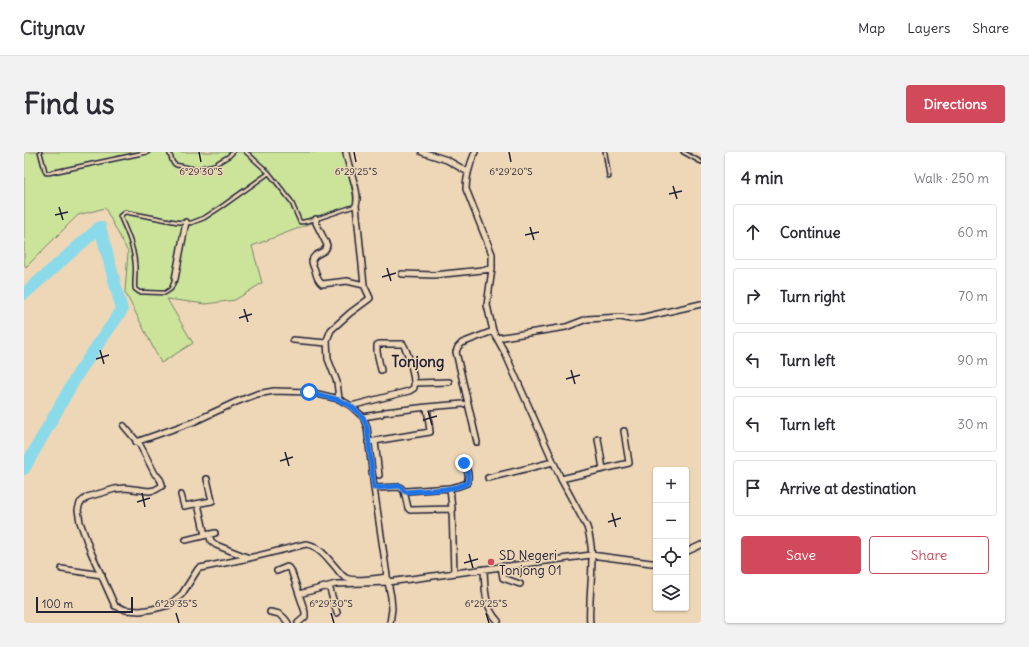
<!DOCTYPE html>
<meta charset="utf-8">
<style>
body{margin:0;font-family:Delius,sans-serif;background:#f2f2f3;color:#2b2b33}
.controls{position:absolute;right:12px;bottom:12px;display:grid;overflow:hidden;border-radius:4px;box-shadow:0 1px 3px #0004}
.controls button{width:36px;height:36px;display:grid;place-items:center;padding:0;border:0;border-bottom:1px solid #e1e1e2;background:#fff;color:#2b2b33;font:20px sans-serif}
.scale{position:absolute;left:12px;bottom:10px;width:97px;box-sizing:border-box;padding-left:4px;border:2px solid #22223b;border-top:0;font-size:11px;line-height:14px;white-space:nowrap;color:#22223b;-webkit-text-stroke:3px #eed7b6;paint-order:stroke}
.stop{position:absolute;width:12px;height:12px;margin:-9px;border:3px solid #1a73e8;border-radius:50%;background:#fff}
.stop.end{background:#1a73e8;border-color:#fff;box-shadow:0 1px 4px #0008}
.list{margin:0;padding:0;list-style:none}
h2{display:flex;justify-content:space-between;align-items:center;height:52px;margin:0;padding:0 16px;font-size:17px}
h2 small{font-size:13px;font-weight:400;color:#7c7c81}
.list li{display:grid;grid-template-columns:26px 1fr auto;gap:12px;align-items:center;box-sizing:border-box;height:56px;margin:0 8px 8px;padding:0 8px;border:1px solid #e1e1e2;border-radius:4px}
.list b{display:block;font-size:15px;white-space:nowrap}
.list em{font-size:13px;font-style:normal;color:#7c7c81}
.actions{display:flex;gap:8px;padding:12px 16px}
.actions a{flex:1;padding:9px 0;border:1px solid #d1495b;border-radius:4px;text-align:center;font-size:14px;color:#d1495b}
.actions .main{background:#d1495b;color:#fff}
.icon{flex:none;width:22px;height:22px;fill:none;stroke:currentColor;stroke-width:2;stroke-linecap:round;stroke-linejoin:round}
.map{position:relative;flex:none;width:677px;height:471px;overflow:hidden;border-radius:4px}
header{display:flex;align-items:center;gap:24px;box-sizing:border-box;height:56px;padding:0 20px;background:#fff;border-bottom:1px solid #e1e1e2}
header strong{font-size:19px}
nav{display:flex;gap:22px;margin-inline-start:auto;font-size:14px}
.intro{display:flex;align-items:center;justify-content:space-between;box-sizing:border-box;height:96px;padding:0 24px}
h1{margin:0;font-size:28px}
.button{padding:10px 18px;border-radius:4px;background:#d1495b;color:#fff;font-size:14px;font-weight:700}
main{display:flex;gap:24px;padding:0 24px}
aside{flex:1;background:#fff;border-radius:4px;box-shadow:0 1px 3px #0004}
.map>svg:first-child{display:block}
.green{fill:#cbe49a;stroke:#76836a}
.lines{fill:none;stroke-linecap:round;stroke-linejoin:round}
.river{stroke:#8bdae9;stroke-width:12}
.service-casing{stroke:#22223b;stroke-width:5.5}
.minor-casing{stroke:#22223b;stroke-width:8}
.service{stroke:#eed7b6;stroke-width:2.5}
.minor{stroke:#eed7b6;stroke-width:5}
.route{stroke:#1a73e8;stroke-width:5}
.ticks{fill:none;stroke:#22223b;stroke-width:1.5}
.poi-dot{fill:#d1495b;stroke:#eed7b6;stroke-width:1.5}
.labels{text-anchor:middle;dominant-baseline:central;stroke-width:3;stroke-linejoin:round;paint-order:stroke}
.poi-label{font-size:13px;fill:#22223b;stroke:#eed7b6;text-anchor:start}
.quarter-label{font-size:15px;font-weight:bold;fill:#22223b;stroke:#eed7b6}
.ticks-label{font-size:10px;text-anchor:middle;fill:#22223b;stroke:#eed7b6;stroke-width:3;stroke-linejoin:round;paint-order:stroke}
</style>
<header>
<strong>Citynav</strong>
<nav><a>Map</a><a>Layers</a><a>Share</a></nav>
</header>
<div class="intro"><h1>Find us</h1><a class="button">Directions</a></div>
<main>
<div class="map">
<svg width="677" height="471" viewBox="0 0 677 471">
<rect width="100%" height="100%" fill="#eed7b6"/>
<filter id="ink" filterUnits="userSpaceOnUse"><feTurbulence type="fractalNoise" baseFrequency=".025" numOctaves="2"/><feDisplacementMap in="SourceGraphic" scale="8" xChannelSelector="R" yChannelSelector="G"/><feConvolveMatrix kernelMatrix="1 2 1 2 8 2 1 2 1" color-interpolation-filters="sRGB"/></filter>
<g filter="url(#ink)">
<path class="green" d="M0 0H323L325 22 332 54 228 94 238 131 211 148 182 152 143 147 169 191 137 211 101 140 104 100 81 56 54 63 2 115 0 111Z"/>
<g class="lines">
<path class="river" d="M0 142 76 75 98 158 55 220 0 317"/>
<defs>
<path id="service" d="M16 0 21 19 22 21H25L124 0
M145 0 149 11 152 13 171 17 190 13 205 4 209 0
M222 0 245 21 267 49 276 70H279L292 67 331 54
M581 0 585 25
M659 0 677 10
M151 127 147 137 141 141 115 140 111 137C110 128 112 121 111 112 110 95 103 80 96 64L101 60 153 70 167 71 180 66 200 53 245 21"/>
<path id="minor" d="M398 0 423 8 444 20
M451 0C446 12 442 24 442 37L468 102V117L463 153 469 179 481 201 537 327 563 375C571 399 567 425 566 449 566 456 565 464 566 471
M292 67V71L303 93C302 103 290 99 288 109 288 111 290 116 291 118 292 123 294 129 298 132L323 129 340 133
M378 122 410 123 468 117
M151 127 162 70
M473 186 542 175 563 167 597 165 606 167 616 166 677 152
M269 188 303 191
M391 231 425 230
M315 247 313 230 304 207 303 188 307 178 326 161 345 147 346 146 340 133 332 53C337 41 323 14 322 0
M327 254 385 239 390 236C391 225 385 202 379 192H355L353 193V200L357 218
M361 260 403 255 439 252
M339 265 357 262
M100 274 116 293 131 322C135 325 138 328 138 334L131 338 125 339 101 336 91 337 63 345 56 351 54 358 56 370 66 398 91 454 102 458 116 459 129 457 145 453 158 442 174 417 176 416 225 406 282 392C295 393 305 408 313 417 316 421 318 424 322 426 330 430 354 426 363 425
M574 287 579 317
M351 289 355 323
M112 290 169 270 212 250 233 242 250 239 285 240 315 247 327 254 339 265 343 275 350 336 364 430 567 403 627 411H632
M344 290 406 280 403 255
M453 290 432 200 434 195 438 191 469 179
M464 326 529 310
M537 327 605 311 600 279
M350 336 376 335 380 339H382L426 336 435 334 443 331C446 323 443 318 440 311
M426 336 428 357 430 421
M380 339 384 356 386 358 428 357
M157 343 160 354 188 349 183 327
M174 352 181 383
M185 382 187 389 192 393 225 406
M162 388 191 381
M662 400 677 393
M477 414 479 426 496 432
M38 417 78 423
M460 417C461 435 460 455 474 469
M253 419 263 415 267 418 281 460V465L274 471
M305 434 313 461
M275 442 312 432 364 430 367 445 368 457 366 471
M246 460C255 461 259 463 264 471"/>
</defs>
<use href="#service" class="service-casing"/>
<use href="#minor" class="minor-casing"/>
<use href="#service" class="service"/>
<use href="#minor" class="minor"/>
</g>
</g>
<g class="lines" filter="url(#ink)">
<path class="route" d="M285 240 315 248 327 254 339 265 343 275 350 336 376 334 380 339 382 340C399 338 429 339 443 331 446 323 443 318 440 311"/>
</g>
<path class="ticks" d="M175 0 177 10M330 0 332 10M485 0 487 10M649 34 653 47M645 42 658 39M35 55 39 68M31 63 44 60M506 75 510 88M501 83 515 80M363 116 367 129M358 125 372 121M220 157 224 170M215 166 228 162M76 198 80 212M72 207 85 203M547 218 551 232M542 227 556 223M404 259 408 273M399 268 413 264M261 300 265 314M256 309 269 305M118 341 121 355M113 350 126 346M588 361 592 375M584 370 597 366M445 402 449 416M440 411 454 407M152 461 155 471M307 461 310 471M462 461 465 471"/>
<circle class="poi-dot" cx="467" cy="410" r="4"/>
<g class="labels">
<g class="poi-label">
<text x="475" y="403">SD Negeri<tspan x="475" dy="15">Tonjong 01</tspan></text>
</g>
<g class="quarter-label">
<text x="394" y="209">Tonjong</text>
</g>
</g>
<g class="ticks-label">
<text x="177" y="23">6°29'30"S</text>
<text x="332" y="23">6°29'25"S</text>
<text x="487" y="23">6°29'20"S</text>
<text x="152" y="455">6°29'35"S</text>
<text x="307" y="455">6°29'30"S</text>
<text x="462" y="455">6°29'25"S</text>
</g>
</svg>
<div class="controls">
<button>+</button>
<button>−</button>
<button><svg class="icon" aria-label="locate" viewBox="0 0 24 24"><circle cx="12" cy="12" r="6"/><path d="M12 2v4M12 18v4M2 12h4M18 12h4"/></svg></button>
<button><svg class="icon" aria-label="layers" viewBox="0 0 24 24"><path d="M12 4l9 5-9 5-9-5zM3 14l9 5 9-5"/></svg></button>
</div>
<div class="scale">100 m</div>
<div class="stop" style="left:285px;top:240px"></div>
<div class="stop end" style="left:440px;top:311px"></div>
</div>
<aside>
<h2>4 min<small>Walk · 250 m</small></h2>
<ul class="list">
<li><svg class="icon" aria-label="ahead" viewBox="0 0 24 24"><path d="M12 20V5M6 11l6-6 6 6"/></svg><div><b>Continue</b></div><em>60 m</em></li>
<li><svg class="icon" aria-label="right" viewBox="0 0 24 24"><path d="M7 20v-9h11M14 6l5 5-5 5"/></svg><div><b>Turn right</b></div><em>70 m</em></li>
<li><svg class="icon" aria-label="left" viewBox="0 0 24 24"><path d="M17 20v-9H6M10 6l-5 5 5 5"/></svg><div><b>Turn left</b></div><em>90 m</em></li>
<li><svg class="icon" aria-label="left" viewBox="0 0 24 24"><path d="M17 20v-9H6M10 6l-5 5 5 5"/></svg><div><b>Turn left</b></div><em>30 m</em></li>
<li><svg class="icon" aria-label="arrive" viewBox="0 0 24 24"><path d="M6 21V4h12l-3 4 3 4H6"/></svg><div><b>Arrive at destination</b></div></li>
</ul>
<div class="actions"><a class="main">Save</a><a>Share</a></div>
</aside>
</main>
